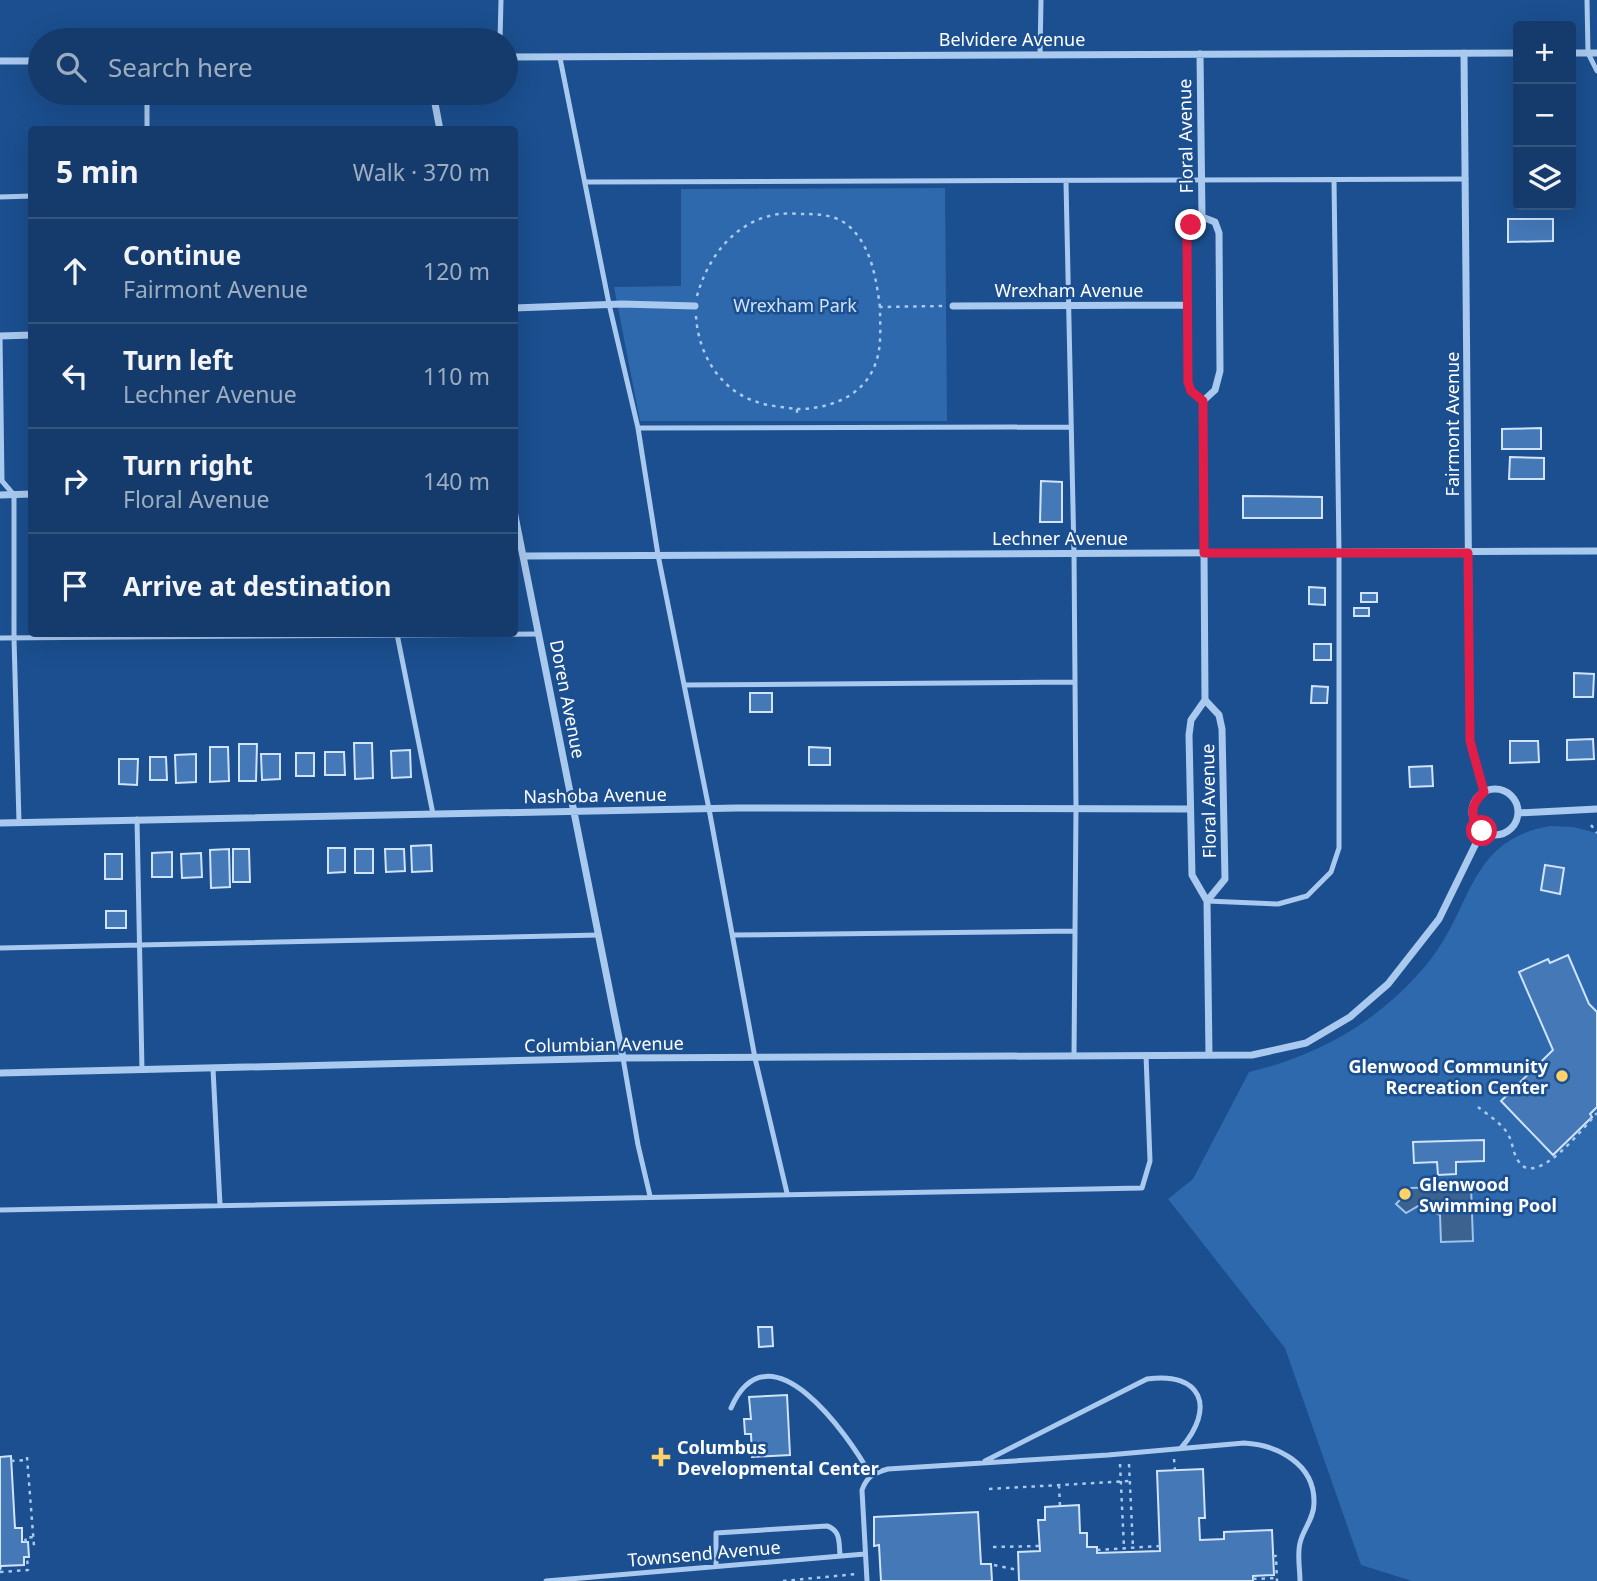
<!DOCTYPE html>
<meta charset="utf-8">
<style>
body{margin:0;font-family:"Noto Sans",sans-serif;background:#1d4271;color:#f1f3f6}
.controls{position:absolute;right:21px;top:21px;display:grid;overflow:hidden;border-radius:7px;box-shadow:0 7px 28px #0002}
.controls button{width:63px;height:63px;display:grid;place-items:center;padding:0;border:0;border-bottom:2px solid #33557e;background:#143b6b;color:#f1f3f6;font:35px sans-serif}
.stop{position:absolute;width:21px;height:21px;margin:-16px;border:5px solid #e11d48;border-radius:50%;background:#fff}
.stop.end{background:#e11d48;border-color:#fff;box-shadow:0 2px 7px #0008}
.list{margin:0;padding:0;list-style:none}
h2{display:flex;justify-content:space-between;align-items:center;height:91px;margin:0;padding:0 28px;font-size:30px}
h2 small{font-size:23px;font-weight:400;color:#9dadc1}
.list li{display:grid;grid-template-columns:46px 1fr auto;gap:21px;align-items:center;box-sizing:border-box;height:105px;padding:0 28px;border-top:2px solid #33557e}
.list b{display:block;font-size:26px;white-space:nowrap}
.list p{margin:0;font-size:23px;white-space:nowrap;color:#9dadc1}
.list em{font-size:23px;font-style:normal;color:#9dadc1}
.icon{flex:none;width:38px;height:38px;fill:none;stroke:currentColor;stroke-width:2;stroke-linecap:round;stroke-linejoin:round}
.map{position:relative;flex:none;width:1597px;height:1581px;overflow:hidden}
.search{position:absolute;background:#143b6b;box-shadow:0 7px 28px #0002;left:28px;top:28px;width:490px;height:77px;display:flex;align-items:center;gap:18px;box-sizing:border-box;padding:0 24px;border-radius:38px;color:#9dadc1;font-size:26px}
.panel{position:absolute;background:#143b6b;box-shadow:0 7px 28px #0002;left:28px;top:126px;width:490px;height:511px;border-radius:7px}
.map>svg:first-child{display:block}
.green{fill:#2e69ad}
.water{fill:#3c6290;stroke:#9cc4f0;stroke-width:2}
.building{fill:#4478b7;stroke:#cfe3fa;stroke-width:2}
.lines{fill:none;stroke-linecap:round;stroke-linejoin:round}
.path{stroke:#a9c9ee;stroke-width:2.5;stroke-dasharray:3.5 5;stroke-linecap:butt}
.service{stroke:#a9c9ee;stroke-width:5}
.minor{stroke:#a9c9ee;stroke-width:7}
.route{stroke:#e11d48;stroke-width:9}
.poi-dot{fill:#ffd166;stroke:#1b4f8f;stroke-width:2.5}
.labels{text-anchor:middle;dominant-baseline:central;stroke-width:5;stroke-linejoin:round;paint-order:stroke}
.street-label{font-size:18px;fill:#fff;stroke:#1b4f8f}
.park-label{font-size:18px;fill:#cfe3fa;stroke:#1b4f8f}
.poi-label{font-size:18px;font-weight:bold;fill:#fff;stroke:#1b4f8f;text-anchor:start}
</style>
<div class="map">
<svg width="1597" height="1581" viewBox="0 0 1597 1581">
<rect width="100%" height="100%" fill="#1b4f8f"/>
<path class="green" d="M945 188 947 421H640L614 287 681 286V189Z
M1550 826 1573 827 1597 833V1581H1412L1361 1565 1285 1348 1168 1199 1193 1179 1249 1072C1322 1055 1384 1018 1431 959 1473 905 1469 840 1550 826Z"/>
<path class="water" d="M1471 1186 1473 1241 1441 1242 1440 1215 1420 1205 1406 1213 1396 1204 1411 1188Z"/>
<path class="building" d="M1508 219H1553V241L1508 242Z
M1541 428V449H1502V429Z
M1510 457 1544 458V479H1509Z
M1041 481 1062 482V522H1040Z
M1243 496 1322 497V518H1243Z
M1309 587 1325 588V605L1309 604Z
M1361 593H1377V602H1361Z
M1354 608H1369V616H1354Z
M1314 644H1331V660H1314Z
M1574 673 1594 674 1593 697H1574Z
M1312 686 1328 687 1327 703H1311Z
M750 693H772V712H750Z
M1593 739 1594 759 1567 760V740Z
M1510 741H1538L1539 762 1510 763Z
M354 743H372L373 778 355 779Z
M239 744H257L256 781H239Z
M210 747H228L229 781 210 782Z
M809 747 830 748V765H809Z
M410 750 411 777 392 778 391 751Z
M325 752H344L345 775H325Z
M296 753H314V776H296Z
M196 754V782L176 783 175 755Z
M261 754H280V779L262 780Z
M150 757H166L167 780H150Z
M119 759H138L137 785 119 784Z
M1432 766 1433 786 1410 787 1409 767Z
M431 845 432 871 412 872 411 846Z
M328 848H345V872L328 873Z
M229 849 230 887 211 888 210 850Z
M233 849H249L250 882H233Z
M355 849H373V873H355Z
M385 849H404L405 871 386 872Z
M172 852V877H152V853Z
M201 853 202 877 182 878 181 854Z
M105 854H122V879H105Z
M1545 865 1564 868 1560 894 1541 890Z
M106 911H126V928H106Z
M1568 955 1589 1004 1597 1012V1107L1590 1114 1592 1117 1553 1155 1501 1101 1553 1050 1519 972 1548 959 1550 963Z
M1484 1140V1161L1456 1162V1174L1438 1175 1437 1162 1414 1163 1413 1142Z
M758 1327H772L773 1346 759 1347Z
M787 1395 790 1455 752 1457 751 1434H745L744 1419H751L749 1397Z
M11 1456 15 1528H22V1542H28L29 1557H24V1565L1 1566 0 1570V1457Z
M1203 1469 1205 1518H1199L1200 1540 1224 1539V1532L1272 1530 1274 1575 1253 1576V1581H1019L1018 1552 1040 1551 1038 1520H1045V1507L1079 1505 1080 1533H1087V1547H1097V1553L1160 1551 1157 1471Z
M978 1512 981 1564H991L992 1581H881L879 1545 874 1546V1517Z"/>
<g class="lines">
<path class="path" d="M697 296C708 256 736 220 779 214 788 213 798 214 806 214 822 214 839 216 851 228 872 249 876 279 880 307
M696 316C698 352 718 388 754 401 767 406 783 407 797 409V417
M797 409C830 409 865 396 876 362 882 345 880 325 880 307L943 306
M1591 825 1597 833
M1478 1107C1488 1115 1504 1125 1509 1136 1513 1144 1513 1154 1519 1162 1537 1188 1584 1127 1597 1113
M27 1457 34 1546
M1174 1459 1175 1470
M11 1461 27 1460
M1120 1464 1124 1548
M1129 1464 1133 1548
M1059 1485 1060 1506
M989 1489 1130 1481
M26 1542 25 1538 33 1537
M993 1547 1040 1546
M1097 1550 1160 1546
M1273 1556H1276L1277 1581
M994 1565 1018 1570
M0 1572 28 1570 27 1557
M1253 1579 1277 1578
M783 1581 857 1574"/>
<path class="service" d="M1587 0 1588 53 1597 71
M500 40 501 0
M1040 55 1041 0
M560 58 609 304 638 428 658 555 709 809 755 1058 787 1193
M147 93V130
M586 182 1466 179
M1066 182 1074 554 1076 807 1074 1056
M0 197 32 196
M0 336 2 481 14 495V638L19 822
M638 428 1071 427
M397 634 433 814
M0 638 539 634
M684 685 1075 682
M137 819 142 1070
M1207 901 1278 904 1307 896 1331 872 1339 848V553L1334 180
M733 935 1075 931
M0 948 599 935
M623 1058 638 1145 650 1196
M213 1069 220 1205
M0 1210 1142 1188 1150 1161 1146 1055
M731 1408C769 1322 848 1434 871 1476
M985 1461 1147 1379C1202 1371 1216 1408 1181 1448
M716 1566V1533L827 1526C841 1530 839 1544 840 1556
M546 1581 865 1554
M867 1581 862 1490C867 1476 874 1473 888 1469L1108 1455 1244 1443C1278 1445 1315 1464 1314 1503 1314 1519 1303 1529 1300 1543 1297 1555 1300 1569 1300 1581"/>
<path class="minor" d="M1464 53 1470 741 1484 792
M1571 53H1597
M1200 54 1202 217
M506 57 1518 53
M0 61H40
M433 93 440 130
M1202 217 1215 222 1219 233 1220 371 1215 390 1203 401 1205 700 1191 720 1189 735 1192 875 1207 901 1209 1055
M1202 217 1191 225 1187 238 1188 382 1191 391 1203 401
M953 306 1186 305
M514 308 622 304 695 306
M0 336 32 335
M0 495 32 494
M514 511 623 1058
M524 556 1597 551
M1205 700 1219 715 1222 729 1225 879 1207 901
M1472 812a23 23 0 1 1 46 0a23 23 0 1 1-46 0Z
M1518 813 1597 809
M0 823 737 808 1190 809
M0 1073 623 1058 1252 1055 1306 1043 1350 1017 1388 984 1439 919 1482 831"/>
</g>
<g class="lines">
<path class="route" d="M1191 225 1187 237 1188 382 1191 391 1203 401 1204 553H1468L1470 741 1484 792C1470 804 1469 818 1482 831"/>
</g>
<g class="poi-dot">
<circle cx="1562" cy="1076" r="7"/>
<circle cx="1405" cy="1194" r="7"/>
<path d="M657.5 1446.5h7v7h7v7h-7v7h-7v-7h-7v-7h7z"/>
</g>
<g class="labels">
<g class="street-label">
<text x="1012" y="39">Belvidere Avenue</text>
<text transform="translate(1185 136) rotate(-91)">Floral Avenue</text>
<text x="1069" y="290">Wrexham Avenue</text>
<text transform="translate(1452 424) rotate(-90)">Fairmont Avenue</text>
<text x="1060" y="538">Lechner Avenue</text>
<text transform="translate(568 699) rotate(79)">Doren Avenue</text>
<text transform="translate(595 795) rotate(-1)">Nashoba Avenue</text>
<text transform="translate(1208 801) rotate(-91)">Floral Avenue</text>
<text transform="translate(604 1044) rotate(-1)">Columbian Avenue</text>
<text transform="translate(704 1553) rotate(-5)">Townsend Avenue</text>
</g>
<g class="park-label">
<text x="795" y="305">Wrexham Park</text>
</g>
<g class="poi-label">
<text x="1548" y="1066" text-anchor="end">Glenwood Community<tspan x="1548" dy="21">Recreation Center</tspan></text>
<text x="1419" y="1184">Glenwood<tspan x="1419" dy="21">Swimming Pool</tspan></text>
<text x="677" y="1447">Columbus<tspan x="677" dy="21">Developmental Center</tspan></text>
</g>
</g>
</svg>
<div class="controls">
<button>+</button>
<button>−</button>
<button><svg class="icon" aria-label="layers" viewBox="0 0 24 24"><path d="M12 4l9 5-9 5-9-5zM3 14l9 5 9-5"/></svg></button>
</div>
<div class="stop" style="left:1482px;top:831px"></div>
<div class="stop end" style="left:1191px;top:225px"></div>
<div class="search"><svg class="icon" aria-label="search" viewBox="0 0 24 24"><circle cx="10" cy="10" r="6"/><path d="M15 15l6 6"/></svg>Search here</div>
<section class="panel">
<h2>5 min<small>Walk · 370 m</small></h2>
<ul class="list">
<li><svg class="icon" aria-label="ahead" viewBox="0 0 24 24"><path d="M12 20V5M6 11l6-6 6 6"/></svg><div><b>Continue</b><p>Fairmont Avenue</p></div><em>120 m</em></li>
<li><svg class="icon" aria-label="left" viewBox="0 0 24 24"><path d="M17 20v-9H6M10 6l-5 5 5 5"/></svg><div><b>Turn left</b><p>Lechner Avenue</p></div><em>110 m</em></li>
<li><svg class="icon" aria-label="right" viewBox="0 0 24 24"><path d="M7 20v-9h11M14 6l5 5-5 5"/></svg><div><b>Turn right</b><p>Floral Avenue</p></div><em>140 m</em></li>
<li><svg class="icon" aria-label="arrive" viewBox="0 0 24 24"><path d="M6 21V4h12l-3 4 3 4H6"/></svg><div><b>Arrive at destination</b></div></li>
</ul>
</section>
</div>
